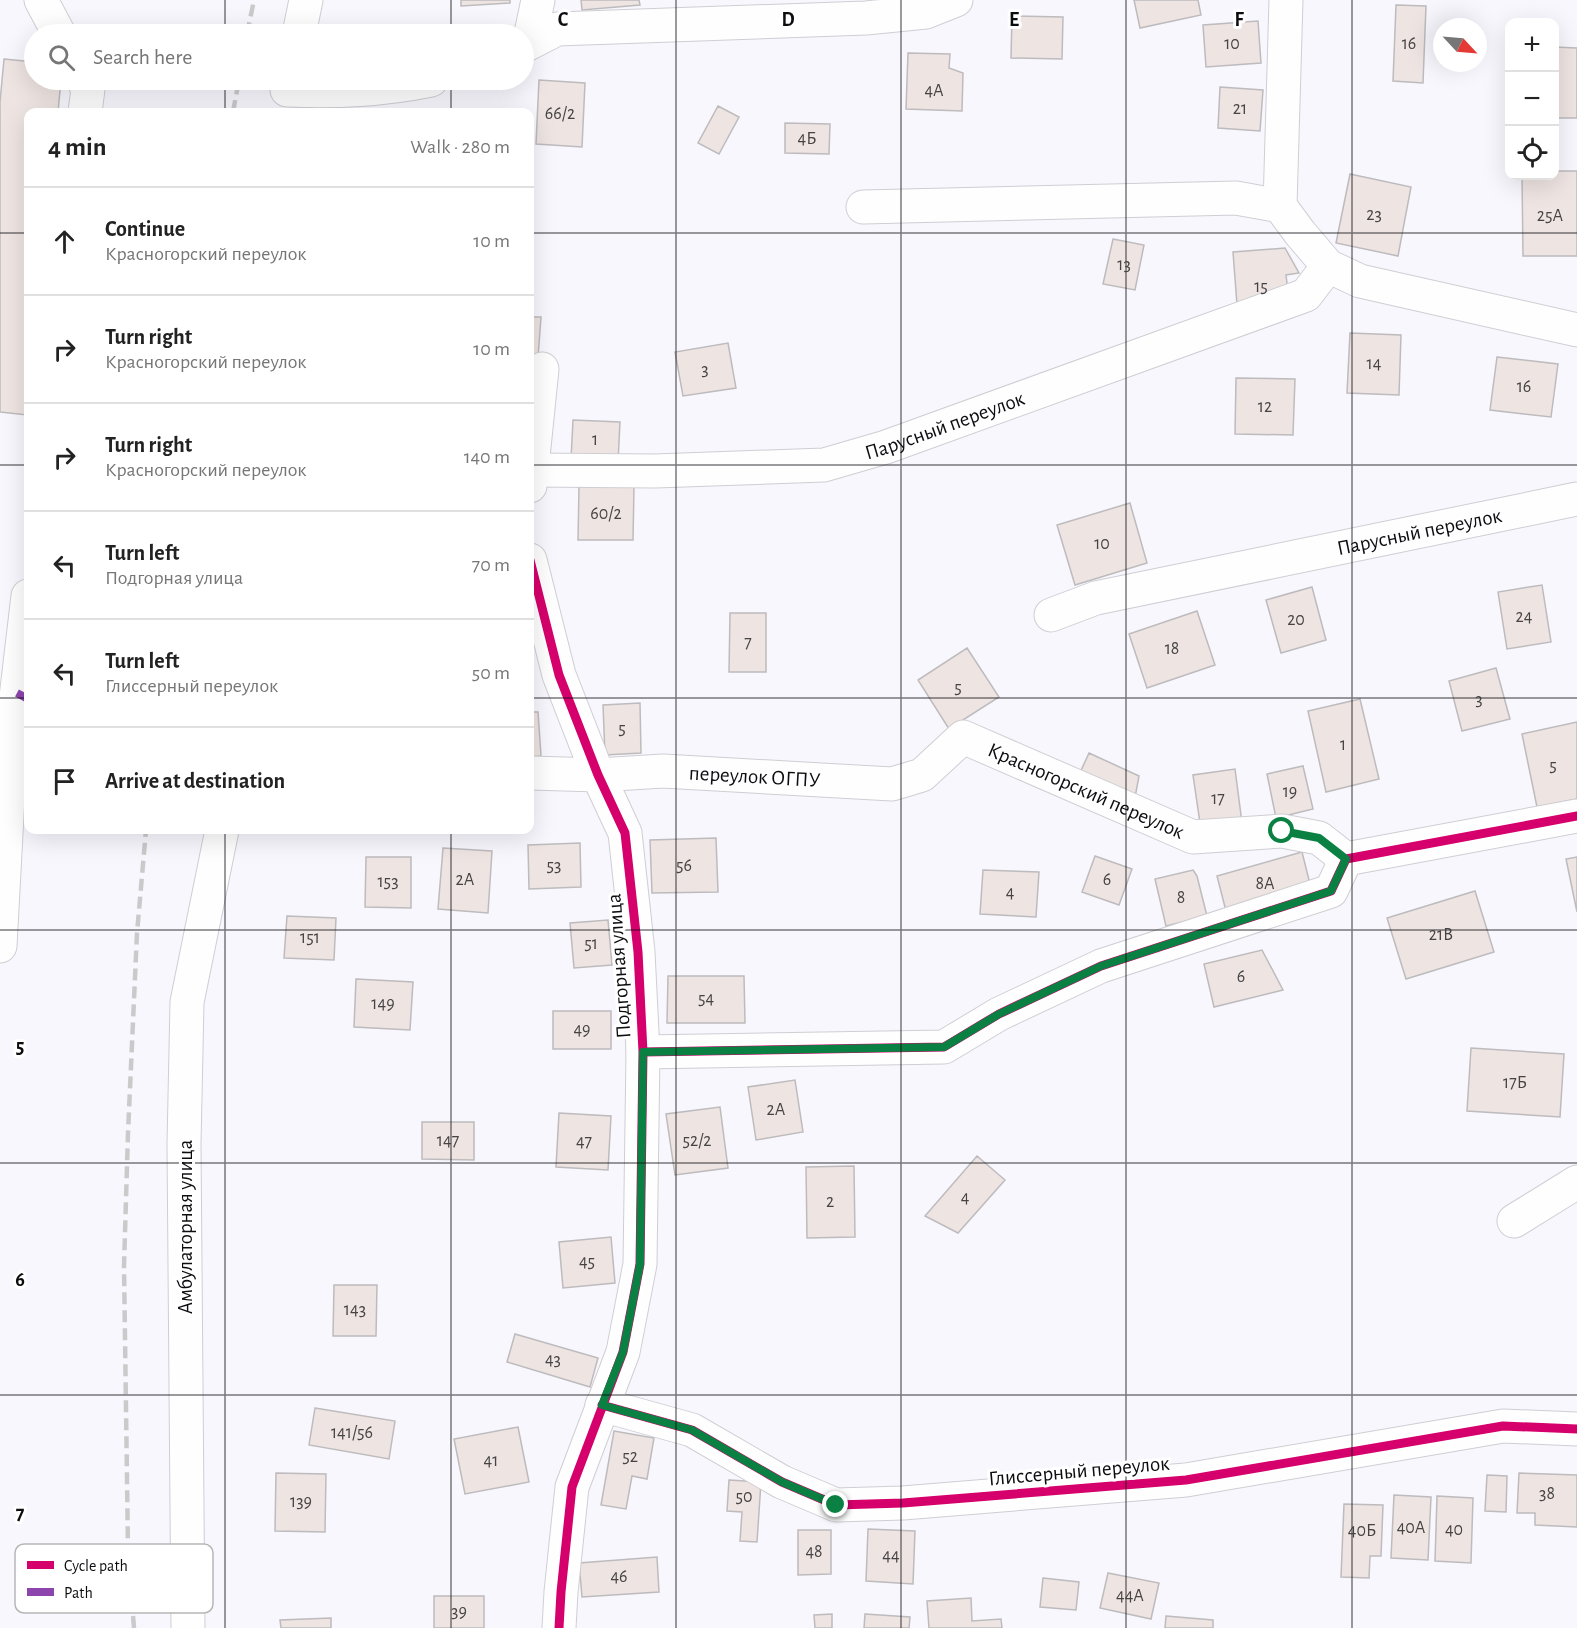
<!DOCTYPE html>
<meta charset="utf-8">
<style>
body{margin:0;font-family:"Alegreya Sans",sans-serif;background:#f6f6f6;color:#222}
.controls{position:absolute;right:18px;top:18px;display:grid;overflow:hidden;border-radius:12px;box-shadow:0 6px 24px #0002}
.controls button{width:54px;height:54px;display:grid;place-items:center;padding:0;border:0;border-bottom:2px solid #e0e0e0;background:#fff;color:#222;font:30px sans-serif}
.compass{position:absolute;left:1433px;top:18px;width:54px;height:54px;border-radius:50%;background:#fff;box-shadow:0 6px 24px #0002;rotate:116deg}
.stop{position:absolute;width:18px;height:18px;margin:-14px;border:4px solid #0b8043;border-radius:50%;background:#fff}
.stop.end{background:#0b8043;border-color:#fff;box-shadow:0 2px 6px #0008}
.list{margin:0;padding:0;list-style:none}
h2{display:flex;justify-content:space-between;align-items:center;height:78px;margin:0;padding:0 24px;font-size:26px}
h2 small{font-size:20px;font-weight:400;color:#767676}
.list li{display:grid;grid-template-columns:39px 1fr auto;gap:18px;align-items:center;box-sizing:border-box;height:108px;padding:0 24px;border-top:2px solid #e0e0e0}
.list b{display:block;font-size:22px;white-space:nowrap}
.list p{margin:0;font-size:20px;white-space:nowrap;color:#767676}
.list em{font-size:20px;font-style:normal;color:#767676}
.icon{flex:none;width:33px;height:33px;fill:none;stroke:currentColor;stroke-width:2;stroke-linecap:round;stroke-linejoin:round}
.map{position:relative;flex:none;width:1577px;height:1628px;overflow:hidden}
.search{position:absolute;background:#fff;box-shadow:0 6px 24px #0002;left:24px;top:24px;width:510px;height:66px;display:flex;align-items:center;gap:15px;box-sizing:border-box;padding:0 21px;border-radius:33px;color:#767676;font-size:22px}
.panel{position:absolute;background:#fff;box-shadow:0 6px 24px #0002;left:24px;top:108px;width:510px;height:726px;border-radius:12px}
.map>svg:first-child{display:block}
.building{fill:#eee4e2;stroke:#bdbbbd;stroke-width:1.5}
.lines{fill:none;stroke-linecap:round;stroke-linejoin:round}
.minor-casing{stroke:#cfced3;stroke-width:35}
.minor{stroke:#fefeff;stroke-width:33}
.rail{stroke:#cacacb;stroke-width:4.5;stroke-dasharray:12 6;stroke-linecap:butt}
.quiet{stroke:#8e44ad;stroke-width:8;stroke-dasharray:15 8;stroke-linecap:butt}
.cycleway-casing{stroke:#fff;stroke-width:13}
.cycleway{stroke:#d6006c;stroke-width:9}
.route{stroke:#0b8043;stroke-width:8}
.grid{fill:none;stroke:#0d0d10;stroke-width:1.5;stroke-opacity:0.55}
.labels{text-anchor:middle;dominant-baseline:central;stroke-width:6;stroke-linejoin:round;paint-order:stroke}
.number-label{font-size:18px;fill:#454344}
.street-label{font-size:21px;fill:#0d0d10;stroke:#fff}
.key{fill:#fff;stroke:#b6b6b7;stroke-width:1.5}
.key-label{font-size:16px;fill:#0d0d10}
.grid-label{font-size:20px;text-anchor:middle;font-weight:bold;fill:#0d0d10;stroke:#fff;stroke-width:6;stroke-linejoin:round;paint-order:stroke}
</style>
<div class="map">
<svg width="1577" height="1628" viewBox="0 0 1577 1628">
<rect width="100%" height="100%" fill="#f8f7fd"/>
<path class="building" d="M461 0H510V3L461 6Z
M581 0H639L640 5 582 10Z
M1134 0H1198L1201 15 1140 28Z
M1396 5 1426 6 1423 83 1393 81Z
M1012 16 1063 17 1062 59 1011 58Z
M1258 21 1261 63 1206 67 1203 25Z
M1554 47 1577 48V118H1554Z
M908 53 950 54 949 68 963 73 962 111 906 109Z
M4 59 34 62V80H61L58 112H28V398L27 415 0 412V102Z
M539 80 585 83 582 147 536 144Z
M1220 87 1263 90 1260 131 1218 128Z
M718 106 739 117 719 154 698 143Z
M785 123 830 124 829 154 785 153Z
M1554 171H1577V256H1523L1522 176H1554Z
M1350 174 1411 187 1398 256 1336 243Z
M1113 239 1144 245 1135 290 1103 284Z
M1285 248 1299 273 1286 275 1289 300 1237 305 1233 252Z
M530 317H541L537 371H530Z
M1350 333 1401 335 1399 395 1347 393Z
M728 343 736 388 683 396 675 352Z
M1497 357 1558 364 1551 417 1490 410Z
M1236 378 1295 379 1293 435 1235 434Z
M573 420 620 422 618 462 571 459Z
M579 487H634L633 540H578Z
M1130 503 1147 563 1075 585 1057 525Z
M1542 585 1551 642 1507 649 1498 592Z
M1312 587 1326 640 1281 653 1266 600Z
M1197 611 1215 665 1147 688 1129 634Z
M730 613H766V672H729Z
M967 648 999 697 949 729 918 680Z
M1496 668 1510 719 1462 731 1449 681Z
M1360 699 1379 779 1326 792 1308 711Z
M640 703 641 753 605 755 603 705Z
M530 712H538L541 756 530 757Z
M1577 722V799L1537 807 1522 734Z
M1089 753 1139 776 1134 803 1078 777Z
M1303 766 1313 809 1276 818 1267 774Z
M1235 769 1242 823 1201 830 1193 775Z
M716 838 718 892 652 893 650 840Z
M580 843 581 887 529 889 528 845Z
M443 848 492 851 488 913 438 909Z
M1302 852 1312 892 1227 915 1217 876Z
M1095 856 1132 869 1119 905 1082 892Z
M366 857H411V908L365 907Z
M1577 857V912L1566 859Z
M983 870 1039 872 1036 917 980 914Z
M1193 870 1197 876 1207 916 1166 926 1155 879Z
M1475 891 1494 952 1406 979 1387 918Z
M287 916 336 918 334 960 284 958Z
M608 920 612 965 574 968 570 923Z
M1262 950 1283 990 1214 1007 1204 964Z
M668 976H744L745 1023H667Z
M356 979 413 982 410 1030 354 1027Z
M553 1011H611V1049H553Z
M1471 1048 1564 1054 1560 1117 1467 1111Z
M795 1080 803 1132 756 1140 748 1087Z
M720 1107 728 1168 675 1175 666 1114Z
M559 1113 611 1116 608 1170 556 1167Z
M422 1122H474V1160L422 1159Z
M977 1156 1005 1180 958 1233 925 1216Z
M854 1166 855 1237 807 1238 806 1167Z
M611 1237 615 1283 563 1288 559 1242Z
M334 1285H377L376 1336H333Z
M515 1334 598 1358 590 1387 507 1362Z
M315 1408 395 1421 389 1459 309 1445Z
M518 1427 529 1482 465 1494 454 1439Z
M614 1431 654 1438 647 1479 632 1476 626 1509 601 1505Z
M276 1473 326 1474 325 1532 275 1531Z
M1519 1473 1577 1475V1527L1535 1525V1513H1517Z
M1487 1475 1507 1476 1506 1512 1485 1511Z
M729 1480 761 1482 757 1542 740 1541 742 1512 727 1511Z
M1394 1495 1431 1497 1428 1560 1391 1558Z
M1437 1496 1473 1498 1471 1563 1435 1561Z
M1344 1504 1383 1505 1381 1556H1370L1369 1578 1341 1577Z
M868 1529 915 1531 913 1584 866 1581Z
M798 1530H831V1574L798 1575Z
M657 1557 659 1592 582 1597 579 1563Z
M1108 1573 1159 1583 1151 1619 1100 1608Z
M1043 1578 1079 1582 1076 1610 1040 1607Z
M434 1596H484V1628H434Z
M971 1598 972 1621 1001 1619 1002 1628H929L927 1601Z
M832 1614V1628H815L814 1615Z
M865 1614 910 1617 909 1628H864Z
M1166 1616 1213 1620V1628H1165Z
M331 1618V1628H281L280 1620Z"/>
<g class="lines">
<defs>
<g id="minor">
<path d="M41 0 59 34"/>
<path d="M299 34 306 0"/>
<path d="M529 43 538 0"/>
<path d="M524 46 557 29 866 18 926 12 956 0"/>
<path d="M83 80 88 89 85 112"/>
<path d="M287 90C339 92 381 90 431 80"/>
<path d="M1280 206 1286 0"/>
<path d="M863 207 1236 198 1280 206 1300 233 1328 266 1360 281 1577 330"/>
<path id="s1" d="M531 470 655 471 824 465 886 447 1306 295 1328 266"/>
<path d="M530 486 542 369"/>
<path d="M530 560 559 675 598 775 625 833 638 952 643 1052 640 1264 623 1352 572 1487 561 1592 559 1628"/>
<path id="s2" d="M1051 615 1096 598 1577 499"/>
<path id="s3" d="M530 773 598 775 663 771 892 784 922 775 963 737 1193 837 1282 831 1319 838 1346 859"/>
<path d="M0 946 11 740 28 596"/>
<path d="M643 1052 944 1047 999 1014 1101 966 1331 891 1346 859 1577 816"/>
<path d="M1514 1221 1577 1182"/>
<path d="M602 1405 692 1430 782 1482 836 1505 903 1503 1186 1480 1503 1426 1577 1429"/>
<path d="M188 1628 184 1144 187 1002 222 830"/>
</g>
</defs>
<use href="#minor" class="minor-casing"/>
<use href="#minor" class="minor"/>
<path class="rail" d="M247 34 254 0
M233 112 239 80
M134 1628 128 1550 124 1266 128 1133 137 933 146 830"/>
<path class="quiet" d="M17 693 28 699"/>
<defs>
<path id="cycleway" d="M530 560 559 675 598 775 625 833 638 952 643 1052 640 1264 623 1352 572 1487 561 1592 559 1628
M643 1052 944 1047 999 1014 1101 966 1331 891 1346 859 1577 816
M602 1405 692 1430 782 1482 836 1505 903 1503 1186 1480 1503 1426 1577 1429"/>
</defs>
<use href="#cycleway" class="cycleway-casing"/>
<use href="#cycleway" class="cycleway"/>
</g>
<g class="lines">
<path class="route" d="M836 1505 782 1482 692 1430 602 1405 623 1352 640 1264 643 1052 944 1047 999 1014 1101 966 1331 891 1346 859 1319 838 1282 831"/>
</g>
<path class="grid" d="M225 0V34M451 0V34M676 0V1628M901 0V1628M1126 0V1628M1352 0V1628M225 80V112M451 80V112M0 233H28M530 233H1577M0 465H28M530 465H1577M0 698H28M530 698H1577M225 830V1628M451 830V1628M0 930H1577M0 1163H1577M0 1395H1577"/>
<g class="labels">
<g class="number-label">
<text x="1232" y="44">10</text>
<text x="1409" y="44">16</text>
<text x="934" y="91">4А</text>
<text x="1240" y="109">21</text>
<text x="560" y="114">66/2</text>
<text x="807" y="139">4Б</text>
<text x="1374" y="215">23</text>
<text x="1550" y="216">25А</text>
<text x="1124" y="265">13</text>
<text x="1261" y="287">15</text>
<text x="1374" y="364">14</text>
<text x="705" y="370">3</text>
<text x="1524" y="387">16</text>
<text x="1265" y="407">12</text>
<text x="595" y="440">1</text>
<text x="606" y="514">60/2</text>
<text x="1102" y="544">10</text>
<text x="1524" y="617">24</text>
<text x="1296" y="620">20</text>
<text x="748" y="643">7</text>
<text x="1172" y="649">18</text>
<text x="958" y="688">5</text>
<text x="1479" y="700">3</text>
<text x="622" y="729">5</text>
<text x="1343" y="745">1</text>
<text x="1553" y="766">5</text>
<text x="1290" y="792">19</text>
<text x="1218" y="799">17</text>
<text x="554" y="866">53</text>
<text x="684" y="866">56</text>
<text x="465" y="880">2А</text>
<text x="1107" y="880">6</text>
<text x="388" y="882">153</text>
<text x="1265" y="884">8А</text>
<text x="1010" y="893">4</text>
<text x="1181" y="898">8</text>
<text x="1441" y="935">21В</text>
<text x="310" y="938">151</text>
<text x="591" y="944">51</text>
<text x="1241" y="977">6</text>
<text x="706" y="999">54</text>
<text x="383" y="1004">149</text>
<text x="582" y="1030">49</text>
<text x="1515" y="1083">17Б</text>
<text x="776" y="1110">2А</text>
<text x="448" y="1141">147</text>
<text x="697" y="1141">52/2</text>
<text x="584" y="1142">47</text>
<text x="965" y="1198">4</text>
<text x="830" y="1202">2</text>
<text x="587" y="1262">45</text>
<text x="355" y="1310">143</text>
<text x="553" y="1360">43</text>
<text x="352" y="1433">141/56</text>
<text x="630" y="1457">52</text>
<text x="491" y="1461">41</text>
<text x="1547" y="1494">38</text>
<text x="744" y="1497">50</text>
<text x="301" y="1502">139</text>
<text x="1411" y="1528">40А</text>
<text x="1454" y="1530">40</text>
<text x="1362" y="1531">40Б</text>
<text x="814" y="1552">48</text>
<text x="891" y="1556">44</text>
<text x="619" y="1577">46</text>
<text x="1130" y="1596">44А</text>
<text x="459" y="1612">39</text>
</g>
<g class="street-label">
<text stroke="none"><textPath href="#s1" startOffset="420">Парусный переулок</textPath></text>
<text stroke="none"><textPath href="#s2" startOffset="378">Парусный переулок</textPath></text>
<text stroke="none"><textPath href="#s3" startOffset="225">переулок ОГПУ</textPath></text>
<text stroke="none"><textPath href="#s3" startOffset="584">Красногорский переулок</textPath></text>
<text transform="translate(619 966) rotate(-94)">Подгорная улица</text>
<text transform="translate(185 1227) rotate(-90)">Амбулаторная улица</text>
<text transform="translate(1079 1471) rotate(-5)">Глиссерный переулок</text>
</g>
</g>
<rect x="15" y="1544" width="198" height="69" rx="9" class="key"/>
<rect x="27" y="1561" width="27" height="8" fill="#d6006c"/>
<rect x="27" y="1588" width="27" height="8" fill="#8e44ad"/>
<g class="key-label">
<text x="64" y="1571">Cycle path</text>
<text x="64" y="1598">Path</text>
</g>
<g class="grid-label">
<text x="563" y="26">C</text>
<text x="788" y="26">D</text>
<text x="1014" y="26">E</text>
<text x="1239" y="26">F</text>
<text x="20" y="1053">5</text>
<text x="20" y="1286">6</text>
<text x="20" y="1519">7</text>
</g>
</svg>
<div class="controls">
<button>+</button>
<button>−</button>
<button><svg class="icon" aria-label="locate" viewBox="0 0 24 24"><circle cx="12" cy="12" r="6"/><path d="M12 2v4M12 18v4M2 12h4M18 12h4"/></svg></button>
</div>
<svg class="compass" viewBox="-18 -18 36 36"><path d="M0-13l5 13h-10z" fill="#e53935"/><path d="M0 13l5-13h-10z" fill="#767676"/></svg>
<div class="stop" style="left:1282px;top:831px"></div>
<div class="stop end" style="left:836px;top:1505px"></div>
<div class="search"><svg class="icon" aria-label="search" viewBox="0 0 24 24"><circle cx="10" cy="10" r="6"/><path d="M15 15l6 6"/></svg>Search here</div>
<section class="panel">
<h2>4 min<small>Walk · 280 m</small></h2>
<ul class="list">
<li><svg class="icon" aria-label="ahead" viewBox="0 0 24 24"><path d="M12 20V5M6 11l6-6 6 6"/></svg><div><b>Continue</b><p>Красногорский переулок</p></div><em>10 m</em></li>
<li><svg class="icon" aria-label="right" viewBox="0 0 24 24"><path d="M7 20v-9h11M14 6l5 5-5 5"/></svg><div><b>Turn right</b><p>Красногорский переулок</p></div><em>10 m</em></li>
<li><svg class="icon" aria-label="right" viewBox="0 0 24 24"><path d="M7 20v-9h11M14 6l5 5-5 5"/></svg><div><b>Turn right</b><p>Красногорский переулок</p></div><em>140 m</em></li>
<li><svg class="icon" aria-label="left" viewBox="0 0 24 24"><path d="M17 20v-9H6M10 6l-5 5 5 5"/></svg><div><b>Turn left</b><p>Подгорная улица</p></div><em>70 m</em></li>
<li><svg class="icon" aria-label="left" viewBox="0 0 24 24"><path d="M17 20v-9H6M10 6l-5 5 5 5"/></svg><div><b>Turn left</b><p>Глиссерный переулок</p></div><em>50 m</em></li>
<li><svg class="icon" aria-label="arrive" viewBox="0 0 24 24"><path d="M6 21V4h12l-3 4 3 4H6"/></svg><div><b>Arrive at destination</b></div></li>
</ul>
</section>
</div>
